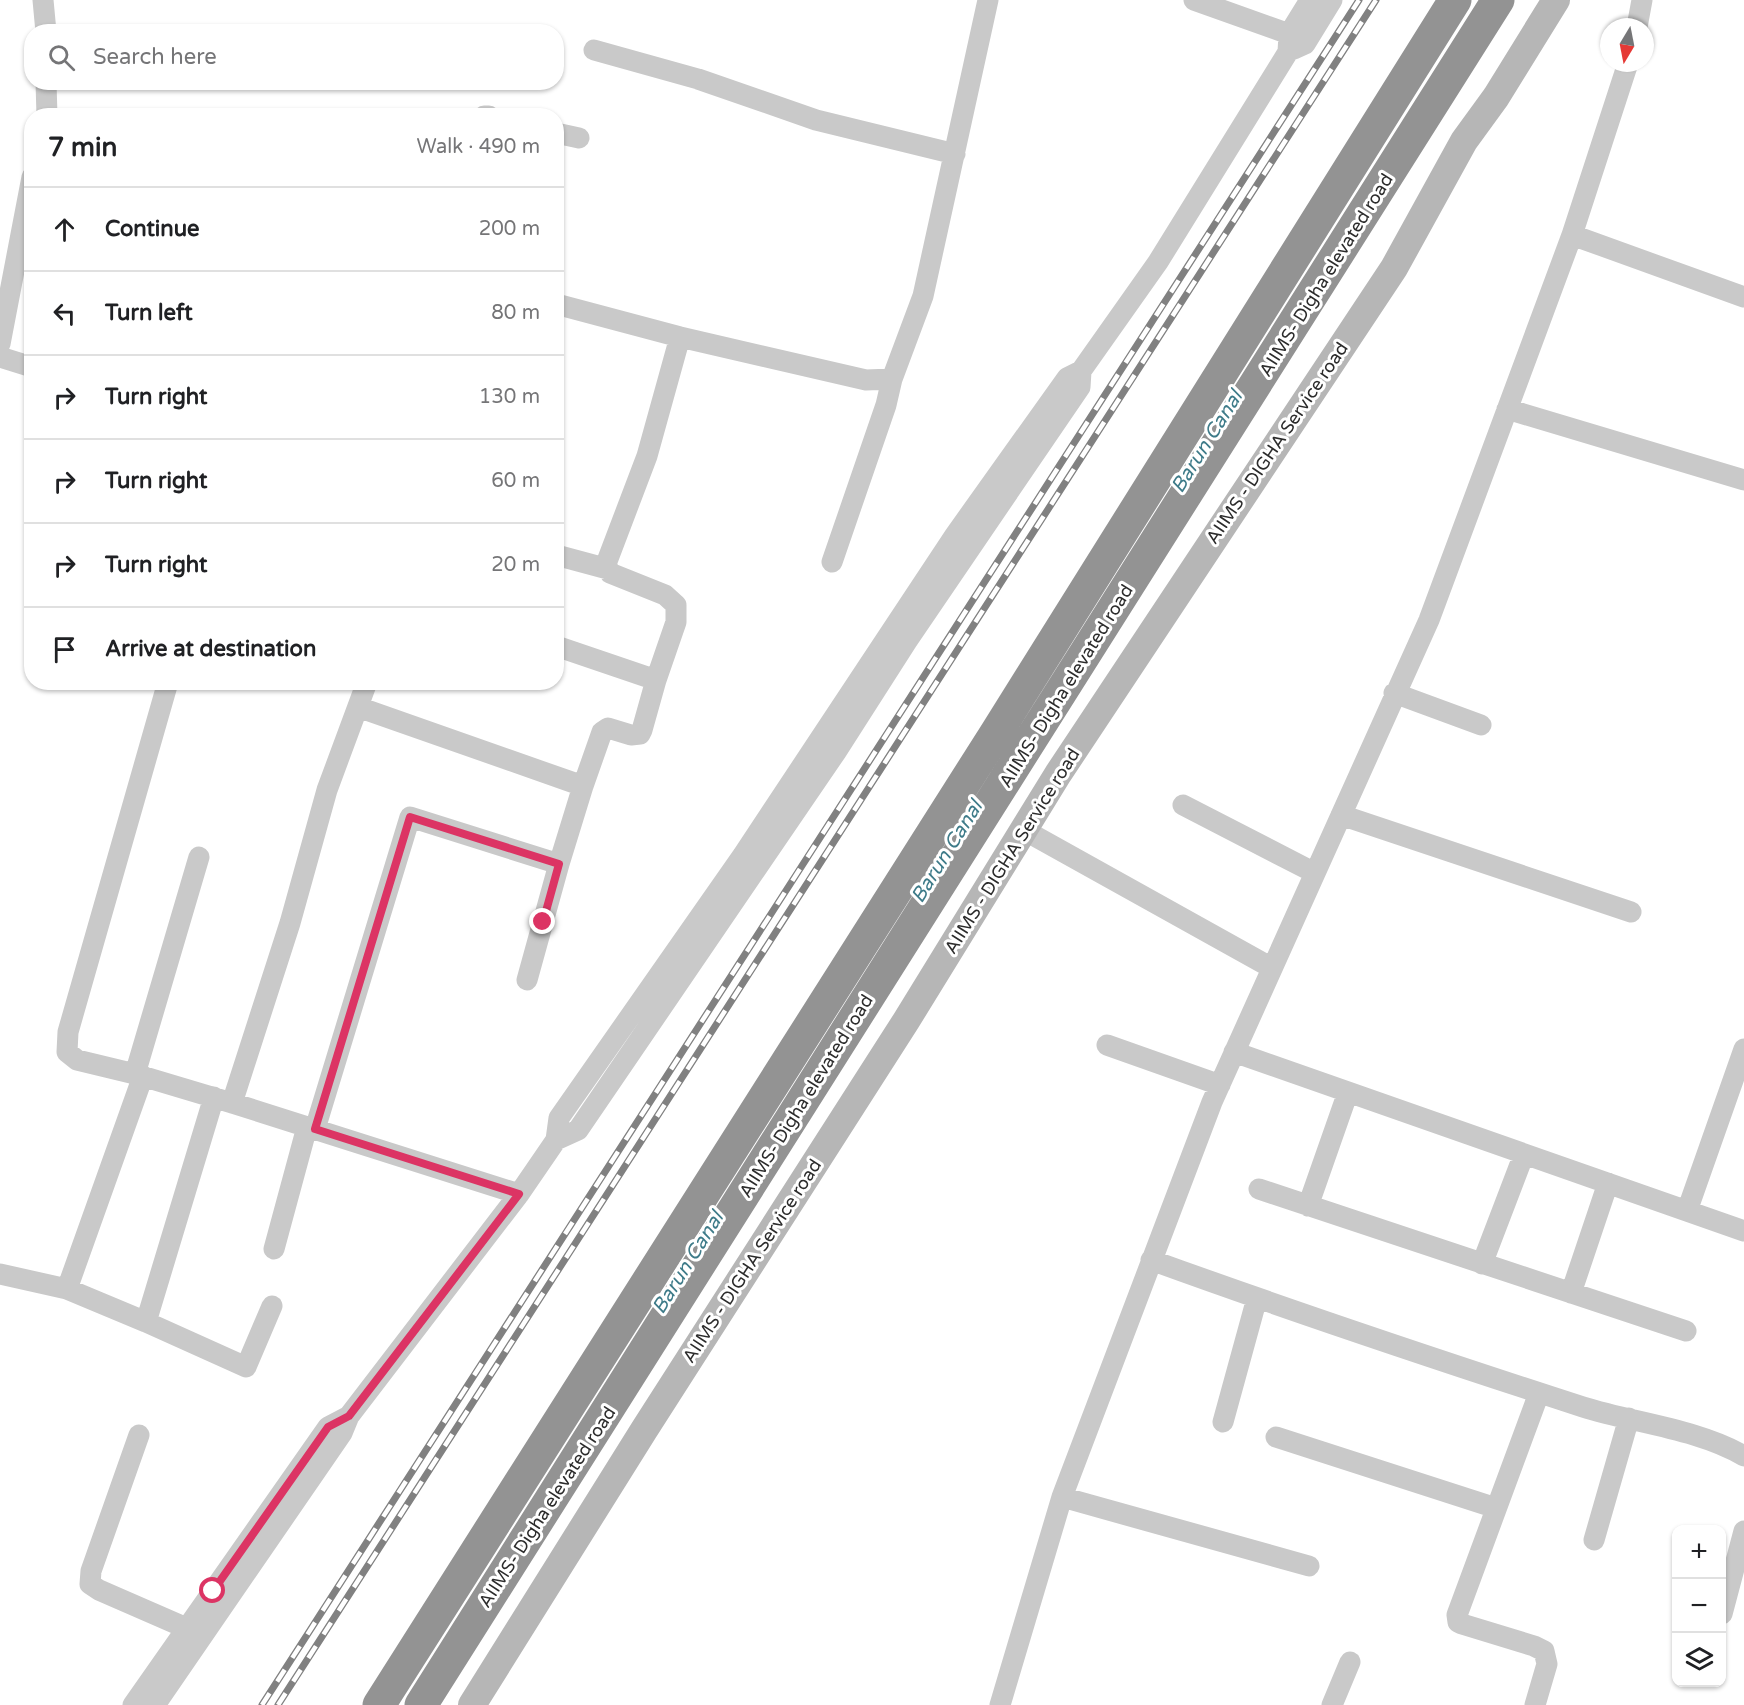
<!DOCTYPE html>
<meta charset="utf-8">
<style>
body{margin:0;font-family:"Varela Round",sans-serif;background:#f6f6f6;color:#202124}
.controls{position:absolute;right:18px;bottom:18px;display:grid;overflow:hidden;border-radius:12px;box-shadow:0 2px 4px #0004}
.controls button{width:54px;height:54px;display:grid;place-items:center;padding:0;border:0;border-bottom:2px solid #e0e0e0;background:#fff;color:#202124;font:30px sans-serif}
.compass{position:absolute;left:1600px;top:18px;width:54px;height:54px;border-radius:50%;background:#fff;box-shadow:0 2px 4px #0004;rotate:190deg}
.stop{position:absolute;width:18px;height:18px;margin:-14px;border:4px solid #dc3464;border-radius:50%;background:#fff}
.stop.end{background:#dc3464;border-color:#fff;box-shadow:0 2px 6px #0008}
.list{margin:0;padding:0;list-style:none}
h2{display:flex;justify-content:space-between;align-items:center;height:78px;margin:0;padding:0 24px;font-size:26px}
h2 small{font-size:20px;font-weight:400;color:#757577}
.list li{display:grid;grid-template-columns:39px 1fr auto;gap:18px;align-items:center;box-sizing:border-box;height:84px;padding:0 24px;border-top:2px solid #e0e0e0}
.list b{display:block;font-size:22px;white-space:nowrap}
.list em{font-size:20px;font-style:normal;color:#757577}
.icon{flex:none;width:33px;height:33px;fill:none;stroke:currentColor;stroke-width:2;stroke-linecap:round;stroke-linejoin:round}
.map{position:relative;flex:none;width:1744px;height:1705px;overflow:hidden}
.search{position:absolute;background:#fff;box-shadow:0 2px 4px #0004;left:24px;top:24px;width:540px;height:66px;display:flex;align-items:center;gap:15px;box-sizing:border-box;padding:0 21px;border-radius:24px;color:#757577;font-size:22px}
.panel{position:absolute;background:#fff;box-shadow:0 2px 4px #0004;left:24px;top:108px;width:540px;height:582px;border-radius:24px}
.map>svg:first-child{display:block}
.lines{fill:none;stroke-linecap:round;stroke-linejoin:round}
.minor{stroke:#c9c9c9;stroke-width:21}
.secondary{stroke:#b6b6b6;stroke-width:28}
.motorway{stroke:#939393;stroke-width:33}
.rail-casing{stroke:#818181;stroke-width:7}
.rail{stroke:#fff;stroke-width:4.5;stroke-dasharray:14;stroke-linecap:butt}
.route{stroke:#dc3464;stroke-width:8}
.labels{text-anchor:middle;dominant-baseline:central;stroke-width:6;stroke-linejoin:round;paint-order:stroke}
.street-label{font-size:18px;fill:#2c2c2c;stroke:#fff}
.water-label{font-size:20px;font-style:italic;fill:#3e7b89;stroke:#fff}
</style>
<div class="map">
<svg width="1744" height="1705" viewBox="0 0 1744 1705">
<rect width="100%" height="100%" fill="#fff"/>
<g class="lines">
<path class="minor" d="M43 0 46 32
M1194 0 1289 34 1305 44
M1637 27 1642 0
M1294 49 1305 44 1332 0
M594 50 698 79 816 120 955 154
M46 82 47 116
M484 116H489
M556 133 579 138
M1572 235 1628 63
M556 304 680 337 866 380 892 379 923 296 988 0
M0 344 32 177
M0 357 32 367
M1507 409 1744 480
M556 555 608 569
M832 562 886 405 892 379
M556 646 656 680
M168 682 68 1032 67 1052 77 1060 135 1074 232 1103 519 1194
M1394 693 1481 725
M358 707 583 786
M1183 805 1315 873
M1341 815 1631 912
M1024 830 1272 968
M527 980 559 864
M1107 1045 1220 1085
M1234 1052 1744 1231
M135 1074 199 857
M232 1103 290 923 327 790 367 682
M315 1129 410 817 559 864 583 786 602 732 608 728 631 735 640 734 642 730 656 680 676 622V605L665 595 610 573 606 564 647 456 680 337
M556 1140 578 1130 836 752 907 641 1080 387 1081 371
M1259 1189 1686 1331
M1308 1206 1348 1092
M1687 1211 1744 1049
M274 1249 307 1127
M1151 1260C1294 1312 1438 1360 1583 1407 1634 1423 1698 1429 1744 1456
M1482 1264 1524 1154
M0 1274 67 1289 146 1322 246 1367 272 1306
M67 1289 143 1076
M1571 1293 1608 1183
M146 1322 214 1097
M349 1416 519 1194 556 1140 559 1118 743 855 955 535 1067 378 1081 371 1158 262 1288 52 1289 34 1310 0
M1223 1422 1257 1298
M139 1435 91 1571 90 1584 99 1590 200 1634
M1276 1437 1496 1508
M1062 1497 1309 1566
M1594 1540 1629 1418
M1722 1614 1744 1531
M133 1705 328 1427 349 1416 342 1433 155 1705
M1000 1705 1062 1497 1212 1102 1429 620 1572 235 1744 297
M1332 1705 1350 1662
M1535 1705 1547 1664 1544 1651 1534 1646 1462 1624 1458 1622 1457 1615 1539 1393"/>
<path class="secondary" d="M472 1705 644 1430 906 1021 1058 774 1394 268 1464 141 1496 97 1556 0"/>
<path class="motorway" d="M379 1705 996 733 1455 0
M421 1705 1498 0"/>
<defs>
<path id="rail" d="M262 1705 1359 0
M278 1705 1376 0"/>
</defs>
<use href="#rail" class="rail-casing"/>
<use href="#rail" class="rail"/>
</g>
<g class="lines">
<path class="route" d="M213 1591 328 1427 349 1416 519 1194 315 1129 410 817 559 864 543 922"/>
</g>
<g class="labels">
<g class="street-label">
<text transform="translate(1326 275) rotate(-58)">AIIMS- Digha elevated road</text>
<text transform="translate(1277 443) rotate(-56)">AIIMS - DIGHA Service road</text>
<text transform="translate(1066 686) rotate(-58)">AIIMS- Digha elevated road</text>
<text transform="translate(1012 851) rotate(-58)">AIIMS - DIGHA Service road</text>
<text transform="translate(806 1096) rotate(-58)">AIIMS- Digha elevated road</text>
<text transform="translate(752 1261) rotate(-57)">AIIMS - DIGHA Service road</text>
<text transform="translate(547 1507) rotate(-57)">AIIMS- Digha elevated road</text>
</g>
<g class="water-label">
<text transform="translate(1207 442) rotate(-58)">Barun Canal</text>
<text transform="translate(947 852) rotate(-58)">Barun Canal</text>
<text transform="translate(688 1263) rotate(-58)">Barun Canal</text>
</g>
</g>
</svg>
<div class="controls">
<button>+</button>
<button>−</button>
<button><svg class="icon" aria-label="layers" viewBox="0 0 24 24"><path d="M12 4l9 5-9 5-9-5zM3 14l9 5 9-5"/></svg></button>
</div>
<svg class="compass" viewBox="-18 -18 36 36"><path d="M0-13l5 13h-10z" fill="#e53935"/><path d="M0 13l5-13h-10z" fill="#757577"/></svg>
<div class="stop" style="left:213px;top:1591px"></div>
<div class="stop end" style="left:543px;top:922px"></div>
<div class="search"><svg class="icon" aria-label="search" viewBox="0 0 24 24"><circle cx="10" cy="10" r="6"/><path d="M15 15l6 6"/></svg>Search here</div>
<section class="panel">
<h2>7 min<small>Walk · 490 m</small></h2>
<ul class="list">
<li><svg class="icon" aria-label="ahead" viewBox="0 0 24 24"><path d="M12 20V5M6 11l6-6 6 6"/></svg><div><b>Continue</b></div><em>200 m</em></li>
<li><svg class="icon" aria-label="left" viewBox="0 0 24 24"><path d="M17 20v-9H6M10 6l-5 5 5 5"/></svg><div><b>Turn left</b></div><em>80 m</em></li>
<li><svg class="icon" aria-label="right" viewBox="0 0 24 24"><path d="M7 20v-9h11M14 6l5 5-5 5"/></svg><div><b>Turn right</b></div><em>130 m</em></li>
<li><svg class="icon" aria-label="right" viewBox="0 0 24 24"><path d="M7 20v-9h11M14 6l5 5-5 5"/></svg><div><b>Turn right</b></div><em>60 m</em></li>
<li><svg class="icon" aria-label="right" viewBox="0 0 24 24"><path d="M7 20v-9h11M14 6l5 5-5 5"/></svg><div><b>Turn right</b></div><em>20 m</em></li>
<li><svg class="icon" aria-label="arrive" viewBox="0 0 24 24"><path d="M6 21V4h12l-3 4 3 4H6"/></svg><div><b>Arrive at destination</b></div></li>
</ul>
</section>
</div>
